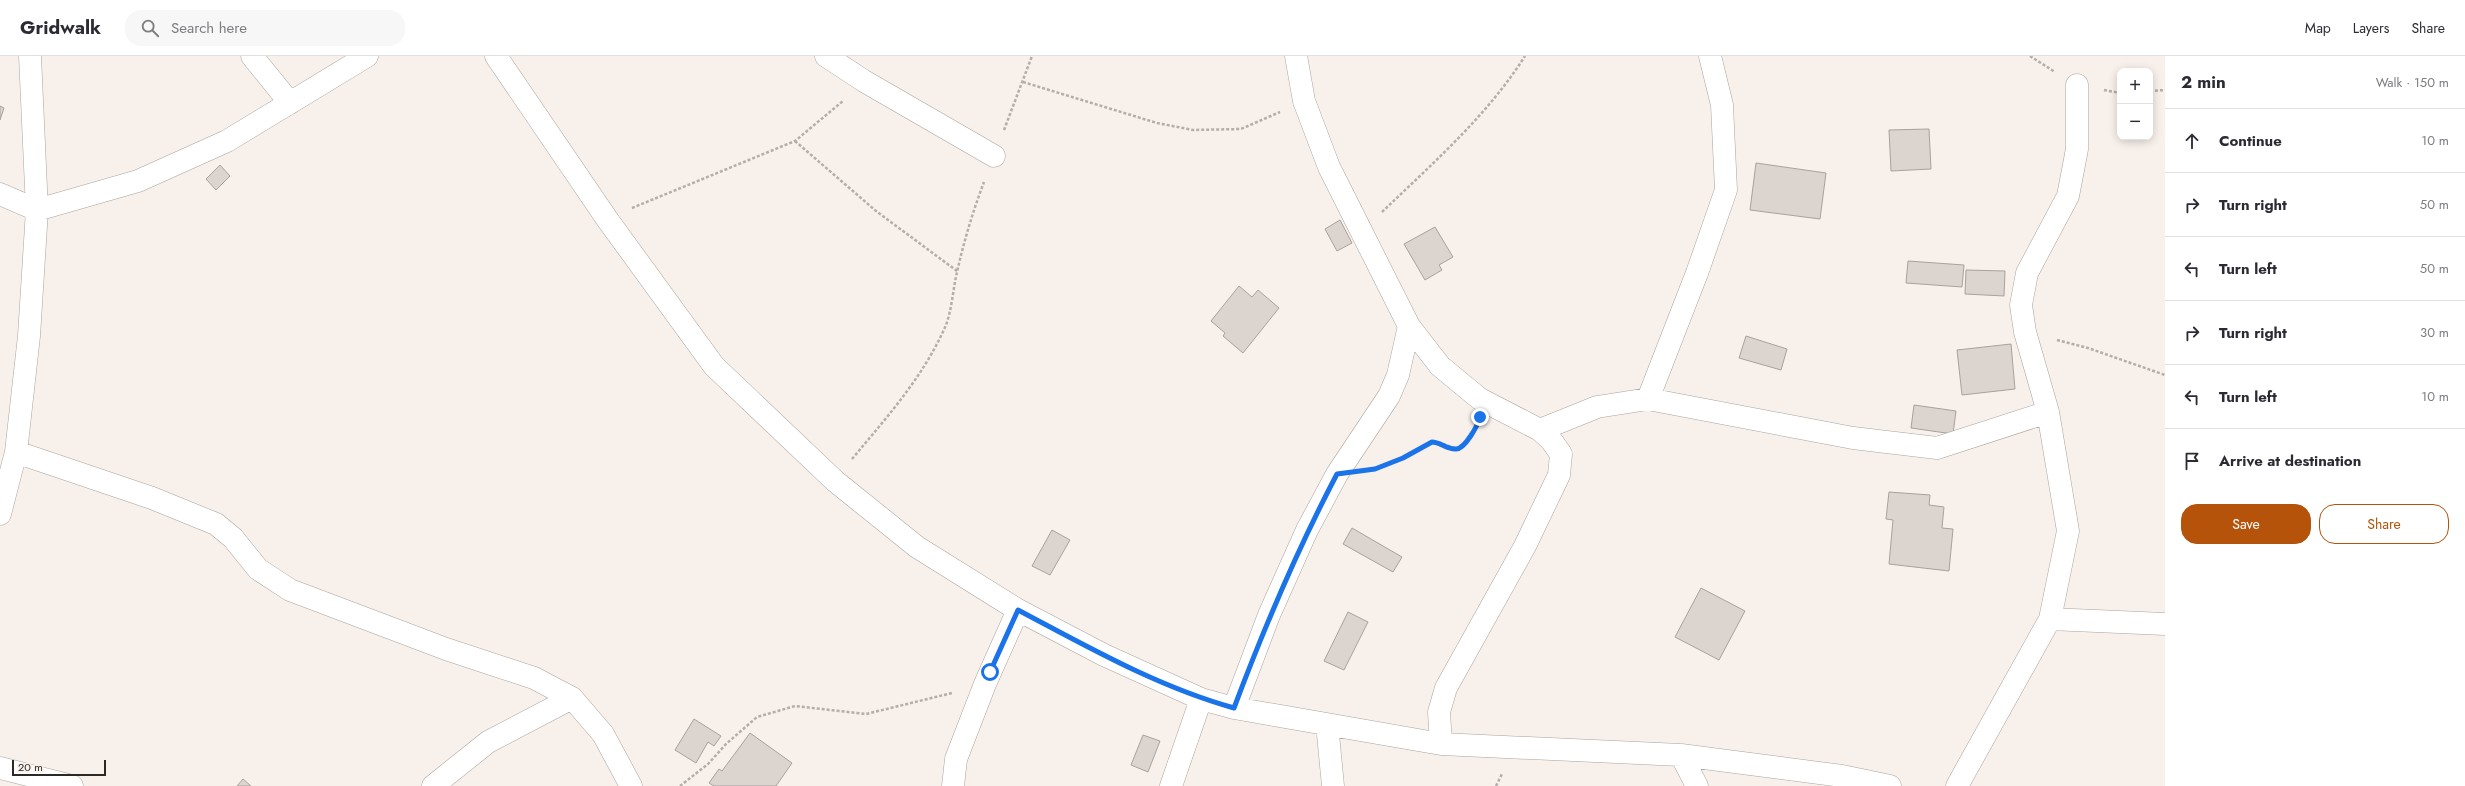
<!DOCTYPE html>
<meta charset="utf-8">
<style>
body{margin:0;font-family:Jost,sans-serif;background:#f7f7f7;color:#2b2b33}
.controls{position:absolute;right:12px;top:12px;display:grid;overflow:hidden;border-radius:8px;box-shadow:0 2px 10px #0003}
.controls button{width:36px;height:36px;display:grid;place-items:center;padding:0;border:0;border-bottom:1px solid #e1e1e2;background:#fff;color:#2b2b33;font:20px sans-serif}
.scale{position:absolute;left:12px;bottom:10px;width:94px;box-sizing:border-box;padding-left:4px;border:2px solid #2b2826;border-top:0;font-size:11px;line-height:14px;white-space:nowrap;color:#2b2826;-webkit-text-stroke:3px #f7f0eb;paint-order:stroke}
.stop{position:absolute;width:12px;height:12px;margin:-9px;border:3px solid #1a73e8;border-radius:50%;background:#fff}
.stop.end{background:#1a73e8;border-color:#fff;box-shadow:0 1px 4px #0008}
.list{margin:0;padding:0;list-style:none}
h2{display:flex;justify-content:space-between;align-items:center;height:52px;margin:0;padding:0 16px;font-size:17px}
h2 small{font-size:13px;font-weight:400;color:#7c7c81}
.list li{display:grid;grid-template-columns:26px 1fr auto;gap:12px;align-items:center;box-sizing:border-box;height:64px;padding:0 16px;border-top:1px solid #e1e1e2}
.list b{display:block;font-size:15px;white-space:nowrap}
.list em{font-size:13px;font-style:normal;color:#7c7c81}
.actions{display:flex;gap:8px;padding:12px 16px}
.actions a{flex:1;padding:9px 0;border:1px solid #b45309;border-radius:16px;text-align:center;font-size:14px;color:#b45309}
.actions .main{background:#b45309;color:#fff}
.icon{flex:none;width:22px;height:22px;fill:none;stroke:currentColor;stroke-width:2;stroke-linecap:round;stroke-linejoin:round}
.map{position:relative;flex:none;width:2165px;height:730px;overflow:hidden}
header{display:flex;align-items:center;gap:24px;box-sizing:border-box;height:56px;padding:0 20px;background:#fff;border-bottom:1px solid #e1e1e2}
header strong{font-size:19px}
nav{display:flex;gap:22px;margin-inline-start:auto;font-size:14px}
.search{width:280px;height:36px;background:#f7f7f7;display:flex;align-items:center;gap:10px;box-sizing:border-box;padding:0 14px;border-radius:16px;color:#7c7c81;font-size:15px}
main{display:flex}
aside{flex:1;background:#fff}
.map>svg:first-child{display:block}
.building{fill:#dbd4cf;stroke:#a9a19d}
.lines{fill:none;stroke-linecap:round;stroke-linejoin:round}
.minor-casing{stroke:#aba49f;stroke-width:23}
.path{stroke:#b3aeaa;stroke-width:2.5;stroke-dasharray:3 2;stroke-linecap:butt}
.minor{stroke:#fff;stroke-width:22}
.route{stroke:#1a73e8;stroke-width:5}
</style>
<header>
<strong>Gridwalk</strong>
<div class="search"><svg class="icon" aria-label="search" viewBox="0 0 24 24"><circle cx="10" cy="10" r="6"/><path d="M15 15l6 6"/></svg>Search here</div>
<nav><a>Map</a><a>Layers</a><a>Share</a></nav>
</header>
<main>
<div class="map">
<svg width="2165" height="730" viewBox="0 0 2165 730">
<rect width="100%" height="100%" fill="#f7f0eb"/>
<path class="building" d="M0 50 4 52 0 64Z
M1929 73 1931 113 1891 115 1889 74Z
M1756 107 1826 117 1820 163 1750 154Z
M220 109 230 120 216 134 206 123Z
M1340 164 1352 187 1337 195 1325 173Z
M1435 171 1453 201 1439 209 1442 214 1425 224 1404 188Z
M1908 205 1964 209 1962 231 1906 227Z
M1966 214 2005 215 2004 240 1965 238Z
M1239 230 1252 241 1258 234 1279 252 1243 297 1223 280 1225 277 1211 265Z
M1746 280 1787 293 1781 314 1739 302Z
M2011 288 2015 333 1962 339 1957 294Z
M1914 349 1956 355 1953 378 1911 372Z
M1889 436 1930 439 1929 449 1944 451 1942 472 1953 473 1949 515 1889 508 1893 464 1886 463Z
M1352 472 1402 501 1393 516 1343 488Z
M1052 474 1070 484 1050 519 1032 510Z
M1701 532 1745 555 1719 604 1675 581Z
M1348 556 1368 566 1344 614 1324 605Z
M694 663 721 680 714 690 708 686 696 707 675 694Z
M750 677 792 707 776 730H714L709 727 719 713 722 715Z
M1143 679 1160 685 1148 716 1131 709Z
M243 723 251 730H237Z"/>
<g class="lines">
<defs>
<path id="minor" d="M252 0 290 47
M496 0 607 163 714 310 835 425 917 491 1018 554 1104 599 1201 643 1234 652 1441 688 1681 699 1842 720 1890 730
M826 0 864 25 994 100
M1296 0 1304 45 1329 111 1409 270 1440 310 1480 343 1540 374 1551 384 1561 398 1559 419 1525 490 1446 632 1439 656 1441 688
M0 138 37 154 138 125 227 85 367 0
M1648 343 1697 217 1726 134 1722 49 1710 0
M1540 374 1597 351 1648 343 1853 382 1937 392 2048 356
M16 396 152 442 216 468 233 482 258 513 290 534 446 593 534 622 572 642 603 678 631 730
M0 458 16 396 29 280 37 154 30 0
M2050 563 2165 568
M1234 652 1269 559 1307 474 1337 418 1389 340 1398 319 1409 270
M1327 668 1333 730
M1681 699 1697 730
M0 712 72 730
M433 730 488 686 572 642
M953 730 956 703 985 628 1018 554
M1171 730 1201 643
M1957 730 2050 563 2068 475 2048 356 2025 276 2021 249 2027 217 2068 140 2077 93V29"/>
</defs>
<use href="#minor" class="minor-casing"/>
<path class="path" d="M2030 0 2055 16
M1023 26 1157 67 1193 74 1241 73 1280 56
M2104 34 2120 37
M2150 35 2165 34
M1004 74 1032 0
M795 85 876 155 957 215
M632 152 795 85 843 45
M1382 156C1432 108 1487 60 1525 0
M2057 284 2088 292 2165 319
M852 403C887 361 924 320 946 269 952 253 953 233 957 216 964 185 973 155 984 126
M1374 413 1403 402 1432 386C1459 388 1456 406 1476 371
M680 730 708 708 726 688 757 661 795 650 866 658 952 637
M1496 730 1502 718"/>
<use href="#minor" class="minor"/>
</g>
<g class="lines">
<path class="route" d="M990 616 1018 554C1088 591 1158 631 1234 652 1264 572 1297 494 1337 418L1375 413 1403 402 1432 386C1440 386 1448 394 1456 393 1465 393 1478 369 1480 361"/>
</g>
</svg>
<div class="controls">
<button>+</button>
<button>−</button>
</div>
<div class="scale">20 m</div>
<div class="stop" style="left:990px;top:616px"></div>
<div class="stop end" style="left:1480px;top:361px"></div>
</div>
<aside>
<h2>2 min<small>Walk · 150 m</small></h2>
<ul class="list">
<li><svg class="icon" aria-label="ahead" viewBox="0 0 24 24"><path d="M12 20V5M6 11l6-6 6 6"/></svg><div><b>Continue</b></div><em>10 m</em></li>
<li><svg class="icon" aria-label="right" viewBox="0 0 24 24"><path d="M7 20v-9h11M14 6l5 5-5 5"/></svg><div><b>Turn right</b></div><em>50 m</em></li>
<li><svg class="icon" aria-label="left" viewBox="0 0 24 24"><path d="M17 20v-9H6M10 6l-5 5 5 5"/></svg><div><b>Turn left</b></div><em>50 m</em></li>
<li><svg class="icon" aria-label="right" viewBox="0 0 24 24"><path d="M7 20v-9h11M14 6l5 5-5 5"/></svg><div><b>Turn right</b></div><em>30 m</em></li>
<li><svg class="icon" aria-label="left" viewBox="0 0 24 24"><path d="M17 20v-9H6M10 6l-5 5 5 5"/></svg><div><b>Turn left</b></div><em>10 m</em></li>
<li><svg class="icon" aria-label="arrive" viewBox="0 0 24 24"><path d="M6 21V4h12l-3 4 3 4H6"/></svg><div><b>Arrive at destination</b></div></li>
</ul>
<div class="actions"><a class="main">Save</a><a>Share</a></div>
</aside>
</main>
